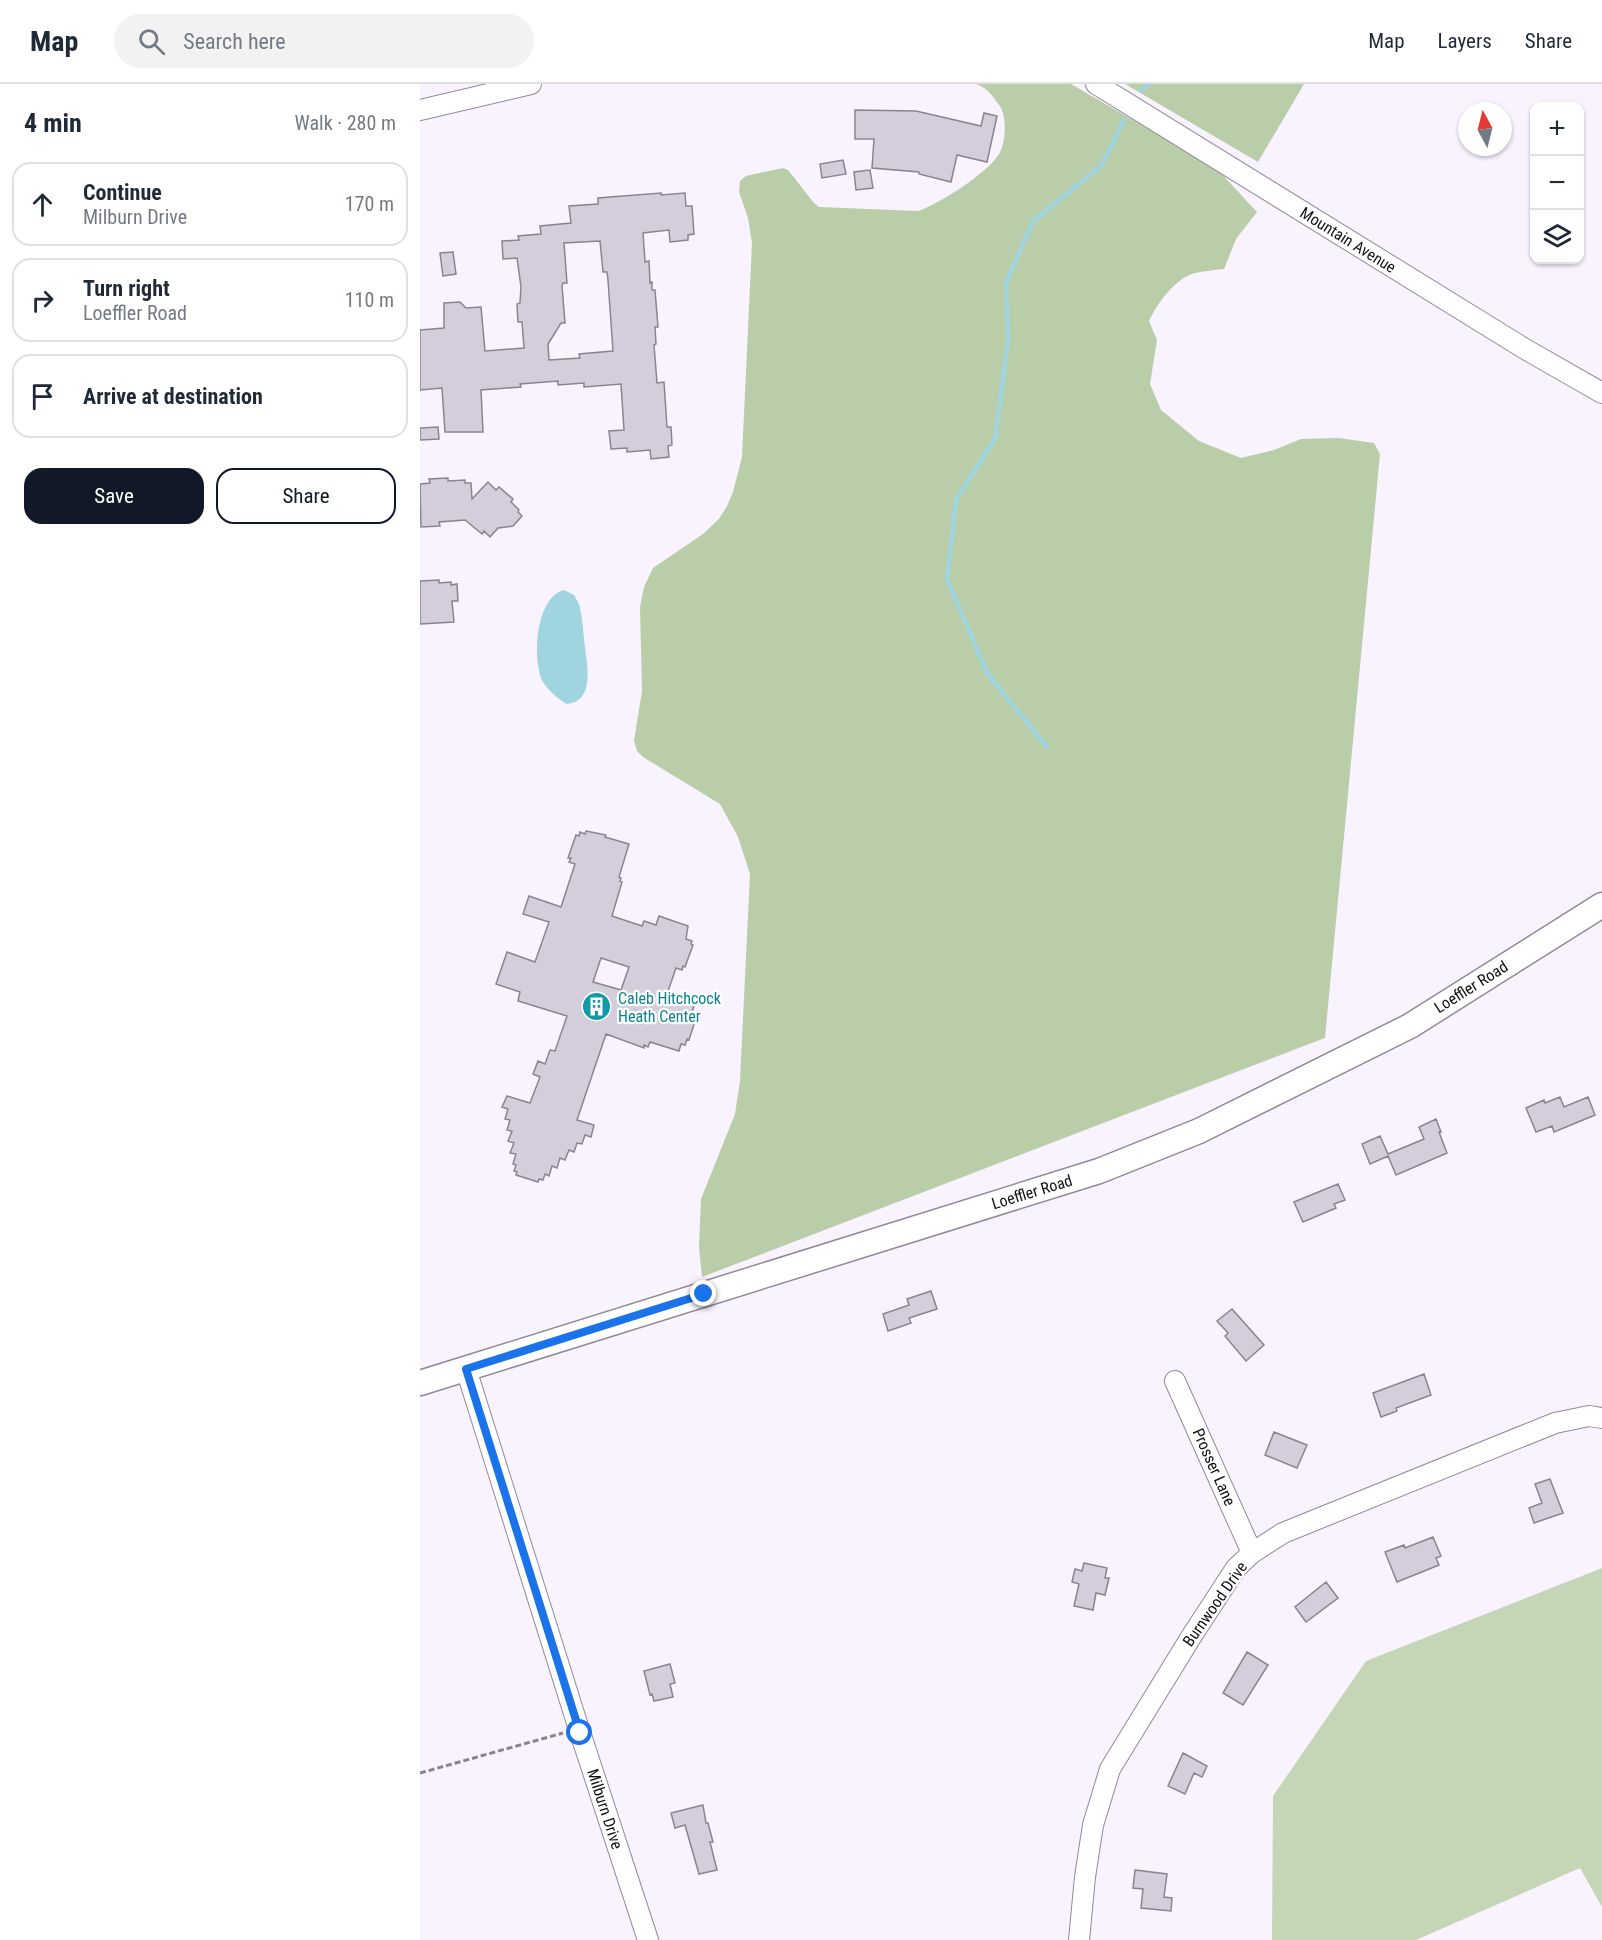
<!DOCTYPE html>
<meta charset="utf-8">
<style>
body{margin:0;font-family:"Roboto Condensed",sans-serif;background:#f2f2f3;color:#1f2937}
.controls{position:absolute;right:18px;top:18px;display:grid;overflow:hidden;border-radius:12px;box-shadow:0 2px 4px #0004}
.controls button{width:54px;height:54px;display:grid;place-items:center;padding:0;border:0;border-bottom:2px solid #e0e1e3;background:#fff;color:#1f2937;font:30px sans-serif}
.compass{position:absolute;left:1038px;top:18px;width:54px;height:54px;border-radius:50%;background:#fff;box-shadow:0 2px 4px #0004;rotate:353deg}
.stop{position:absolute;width:18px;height:18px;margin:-14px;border:4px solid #1a73e8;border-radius:50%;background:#fff}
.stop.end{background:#1a73e8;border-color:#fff;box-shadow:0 2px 6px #0008}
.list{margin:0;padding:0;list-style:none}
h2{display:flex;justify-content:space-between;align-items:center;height:78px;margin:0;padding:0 24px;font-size:26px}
h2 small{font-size:20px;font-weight:400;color:#747a83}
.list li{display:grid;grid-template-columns:39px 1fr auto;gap:18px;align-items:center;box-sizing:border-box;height:84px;margin:0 12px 12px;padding:0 12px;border:2px solid #e0e1e3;border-radius:18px}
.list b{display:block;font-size:22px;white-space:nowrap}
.list p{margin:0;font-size:20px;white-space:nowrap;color:#747a83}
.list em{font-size:20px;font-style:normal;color:#747a83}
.actions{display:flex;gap:12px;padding:18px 24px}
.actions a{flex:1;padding:14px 0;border:2px solid #111827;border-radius:18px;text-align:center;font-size:21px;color:#111827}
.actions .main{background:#111827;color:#fff}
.icon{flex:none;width:33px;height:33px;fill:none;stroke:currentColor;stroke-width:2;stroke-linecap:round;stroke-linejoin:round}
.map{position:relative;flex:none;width:1182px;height:1856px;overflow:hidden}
header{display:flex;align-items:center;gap:36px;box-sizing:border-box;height:84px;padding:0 30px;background:#fff;border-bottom:2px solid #e0e1e3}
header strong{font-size:28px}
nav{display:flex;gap:33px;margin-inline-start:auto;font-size:21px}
.search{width:420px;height:54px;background:#f2f2f3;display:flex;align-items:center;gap:15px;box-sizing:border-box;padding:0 21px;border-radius:33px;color:#747a83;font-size:22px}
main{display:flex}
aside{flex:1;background:#fff}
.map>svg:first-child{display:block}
.green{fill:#c4d6b5}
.forest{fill:#b9cda8}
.water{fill:#a0d4df}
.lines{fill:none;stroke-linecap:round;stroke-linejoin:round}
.stream{stroke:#a0d4df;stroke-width:4.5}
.building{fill:#d4cedc;stroke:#8a8492;stroke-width:1.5;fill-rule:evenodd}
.minor-casing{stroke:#908a98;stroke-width:22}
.major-casing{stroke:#908a98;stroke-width:27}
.path{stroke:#89858e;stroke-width:3;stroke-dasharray:6 3;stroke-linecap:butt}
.minor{stroke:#fff;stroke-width:20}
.major{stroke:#fff;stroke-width:24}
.route{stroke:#1a73e8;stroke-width:8}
.labels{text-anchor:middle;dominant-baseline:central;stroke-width:4.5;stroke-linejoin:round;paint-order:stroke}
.street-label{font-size:16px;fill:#121015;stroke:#fff}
.culture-label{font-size:16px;fill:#0d838f;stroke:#fff;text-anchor:start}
</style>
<header>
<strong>Map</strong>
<div class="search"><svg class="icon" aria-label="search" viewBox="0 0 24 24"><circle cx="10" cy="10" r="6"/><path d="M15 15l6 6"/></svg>Search here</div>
<nav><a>Map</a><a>Layers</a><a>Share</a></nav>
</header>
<main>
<aside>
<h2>4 min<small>Walk · 280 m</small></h2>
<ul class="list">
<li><svg class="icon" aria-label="ahead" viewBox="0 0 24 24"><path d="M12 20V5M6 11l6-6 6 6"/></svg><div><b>Continue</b><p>Milburn Drive</p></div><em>170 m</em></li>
<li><svg class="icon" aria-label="right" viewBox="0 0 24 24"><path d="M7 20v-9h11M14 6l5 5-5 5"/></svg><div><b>Turn right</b><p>Loeffler Road</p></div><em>110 m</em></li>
<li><svg class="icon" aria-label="arrive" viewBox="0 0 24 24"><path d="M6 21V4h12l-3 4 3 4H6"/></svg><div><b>Arrive at destination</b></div></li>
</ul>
<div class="actions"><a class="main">Save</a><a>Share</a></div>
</aside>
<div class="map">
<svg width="1182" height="1856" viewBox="0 0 1182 1856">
<rect width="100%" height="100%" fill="#f8f3ff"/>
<path class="green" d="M1182 1484V1823L1160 1784 996 1856H852L853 1712 946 1577Z"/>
<path class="forest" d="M556 0H651L796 84 837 128 816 155 804 185C794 186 784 187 775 189 755 194 737 220 729 237L737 256 730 300 741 326 779 357 821 374 854 366 881 355 919 354 954 359 960 370 905 954 282 1193 279 1163 281 1115 315 1030 320 997 330 790 318 753 300 720 223 673 217 667 214 657 222 607 220 523 224 503 233 484 283 450 299 435 307 422 313 408 322 373 332 159 328 134 319 108 320 97 326 92 363 84 368 86 394 119 399 123 498 127C519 120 564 91 577 73 586 62 588 32 579 21 573 12 566 3 556 0Z
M705 0H884L838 78Z"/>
<path class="water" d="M144 506 154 511 159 520C163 535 163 549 165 563 167 582 175 617 147 620 139 616 128 606 123 598 112 576 115 514 144 506Z"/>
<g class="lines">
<path class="stream" d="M721 6 729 0
M627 663 567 589 527 495 536 416 575 355 588 258 586 199 613 137 682 81 704 36"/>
</g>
<path class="building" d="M435 26 496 27 561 42 564 29 577 32 567 78 537 71 531 98 499 90V88L452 84 454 55H435Z
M423 76 426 90 402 94 400 80Z
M450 86 453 104 436 106 434 88Z
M241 109V111L265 109 266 122H272L274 150 268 151V156L250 158 249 146 223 149 225 178 229 177 230 199 232 198V206H235L238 243H235L236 260 234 261 237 299 244 298 247 343H251L252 361 248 362 249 373 231 375 230 366 207 368V364L191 365 189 347 204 346 201 300 164 303V299L138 301V297L100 300 101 303 61 306 63 348H25L22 304 0 306V246L24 244V219L40 218 46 224 61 223 65 267 104 264 102 238H98L97 220 100 219 101 203 97 174 83 175 82 157 99 156 98 152 121 150 120 142 151 139 149 122 178 120V114ZM180 157 183 188H187L188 196 193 267 159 270 160 274 129 276 128 260 141 239H145L142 202 143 199H147L144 159Z
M33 168 36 190 23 192 20 169Z
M18 343 19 355 0 356V344Z
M28 394V397L45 396V399H51L52 415 68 398 76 406 79 403 93 415 91 418 99 426 98 428 102 432 93 442 78 444 70 453 64 447 62 450 45 436 19 438 20 442 1 443 0 400 10 399 9 395Z
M19 496V499L31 498V501L37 500 38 517H32L34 538 0 540V497Z
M166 747 186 751 185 753 209 760 199 793 201 794 200 797 202 798 192 832 222 842 224 837 236 841 239 832 268 842 266 855 272 857 271 860 273 861 265 883 263 882 262 886 256 884 247 910 272 918 271 920 274 922 271 932 276 934 269 956 267 955 265 961 261 960 259 967 230 958 228 963 224 961V964L186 950 157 1036 174 1041 171 1053 165 1051 162 1060 157 1059 154 1068 149 1066 145 1076 140 1074 137 1084 132 1082 129 1092 125 1090 123 1096 119 1095 118 1098 96 1091 97 1088 94 1087 96 1081 93 1080 96 1070 90 1069 94 1059 88 1057 92 1047 87 1046 90 1036 85 1035 88 1025 82 1023 87 1012 110 1019 120 993 113 990 118 977 125 980 130 966 135 967 147 932 98 917 100 908 76 900 87 868 115 878 129 838 103 830 109 812 141 823 155 780 149 778 151 774H148L156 751 159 752 160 748 165 750ZM181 874 209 883 201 906 173 898Z
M1140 1013 1144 1023 1168 1013 1175 1031 1134 1048 1132 1042 1116 1048 1106 1024 1124 1016 1125 1019Z
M1016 1035 1021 1048H1019L1027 1069 976 1091 968 1072 950 1080 942 1060 960 1052 968 1070 1004 1055 999 1043Z
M918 1100 925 1116 914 1120 916 1124 883 1138 874 1118Z
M511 1207 517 1225 489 1234 491 1239 468 1247 463 1230 489 1221 487 1215Z
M812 1225 844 1261 826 1277 805 1252 808 1249 797 1237Z
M1004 1290 1011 1311 976 1324 977 1327 961 1333 953 1309Z
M854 1348 887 1361 877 1384 845 1371Z
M1130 1395 1143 1429 1114 1439 1109 1424 1122 1419 1115 1400Z
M1013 1453 1021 1472 1016 1474 1019 1481 977 1498 965 1468 984 1461 985 1464Z
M664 1479 687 1484 685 1494H689L685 1511 676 1509 673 1526 654 1522 659 1500 652 1498 655 1485 662 1487Z
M906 1498 918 1514 886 1538 875 1523Z
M827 1568 848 1581 823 1621 803 1609Z
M250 1580 255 1599 250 1600 253 1613 234 1617 232 1610 230 1611 224 1587Z
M763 1669 787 1682 782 1693 774 1689 765 1710 748 1702Z
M283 1721 286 1739H288L293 1758H290L297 1786 279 1790 265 1741 255 1744 251 1729Z
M715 1786 747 1790 744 1813 752 1814 751 1827 721 1824 723 1805 713 1804Z"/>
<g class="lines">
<defs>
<path id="minor" d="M676 0 1105 265 1182 309
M0 26 111 0
M46 1285 157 1639 228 1856
M755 1297 832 1469
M659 1856 665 1793 673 1741 690 1685 771 1553 816 1484 832 1469 863 1449 1135 1339 1169 1332 1182 1334"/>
<path id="major" d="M0 1299 679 1087 779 1047 990 942 1182 821"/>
</defs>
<use href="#minor" class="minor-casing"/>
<use href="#major" class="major-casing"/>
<path class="path" d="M0 1689 143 1649"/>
<use href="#minor" class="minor"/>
<use href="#major" class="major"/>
</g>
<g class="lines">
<path class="route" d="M160 1649 46 1285 284 1210"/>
</g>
<defs>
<symbol id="building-disc" viewBox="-11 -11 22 22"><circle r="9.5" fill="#0f9aa8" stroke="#fff"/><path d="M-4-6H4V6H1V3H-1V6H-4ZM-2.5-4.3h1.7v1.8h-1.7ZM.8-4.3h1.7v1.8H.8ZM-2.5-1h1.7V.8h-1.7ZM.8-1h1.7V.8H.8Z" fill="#fff"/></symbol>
</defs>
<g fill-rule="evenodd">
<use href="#building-disc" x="160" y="906" width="33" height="33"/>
</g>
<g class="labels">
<g class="street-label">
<text transform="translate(928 156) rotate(32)">Mountain Avenue</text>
<text transform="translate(1051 903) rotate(-32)">Loeffler Road</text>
<text transform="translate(612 1108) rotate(-17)">Loeffler Road</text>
<text transform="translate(794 1383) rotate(66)">Prosser Lane</text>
<text transform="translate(795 1520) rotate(-55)">Burnwood Drive</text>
<text transform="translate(185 1725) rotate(72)">Milburn Drive</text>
</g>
<g class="culture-label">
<text x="198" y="914">Caleb Hitchcock<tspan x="198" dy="18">Heath Center</tspan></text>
</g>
</g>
</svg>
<div class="controls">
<button>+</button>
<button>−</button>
<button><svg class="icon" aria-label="layers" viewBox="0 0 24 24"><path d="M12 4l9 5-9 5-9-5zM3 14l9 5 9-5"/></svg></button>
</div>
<svg class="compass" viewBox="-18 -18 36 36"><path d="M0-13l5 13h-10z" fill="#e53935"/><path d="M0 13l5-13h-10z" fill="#747a83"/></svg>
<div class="stop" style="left:160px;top:1649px"></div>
<div class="stop end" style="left:284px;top:1210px"></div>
</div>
</main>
